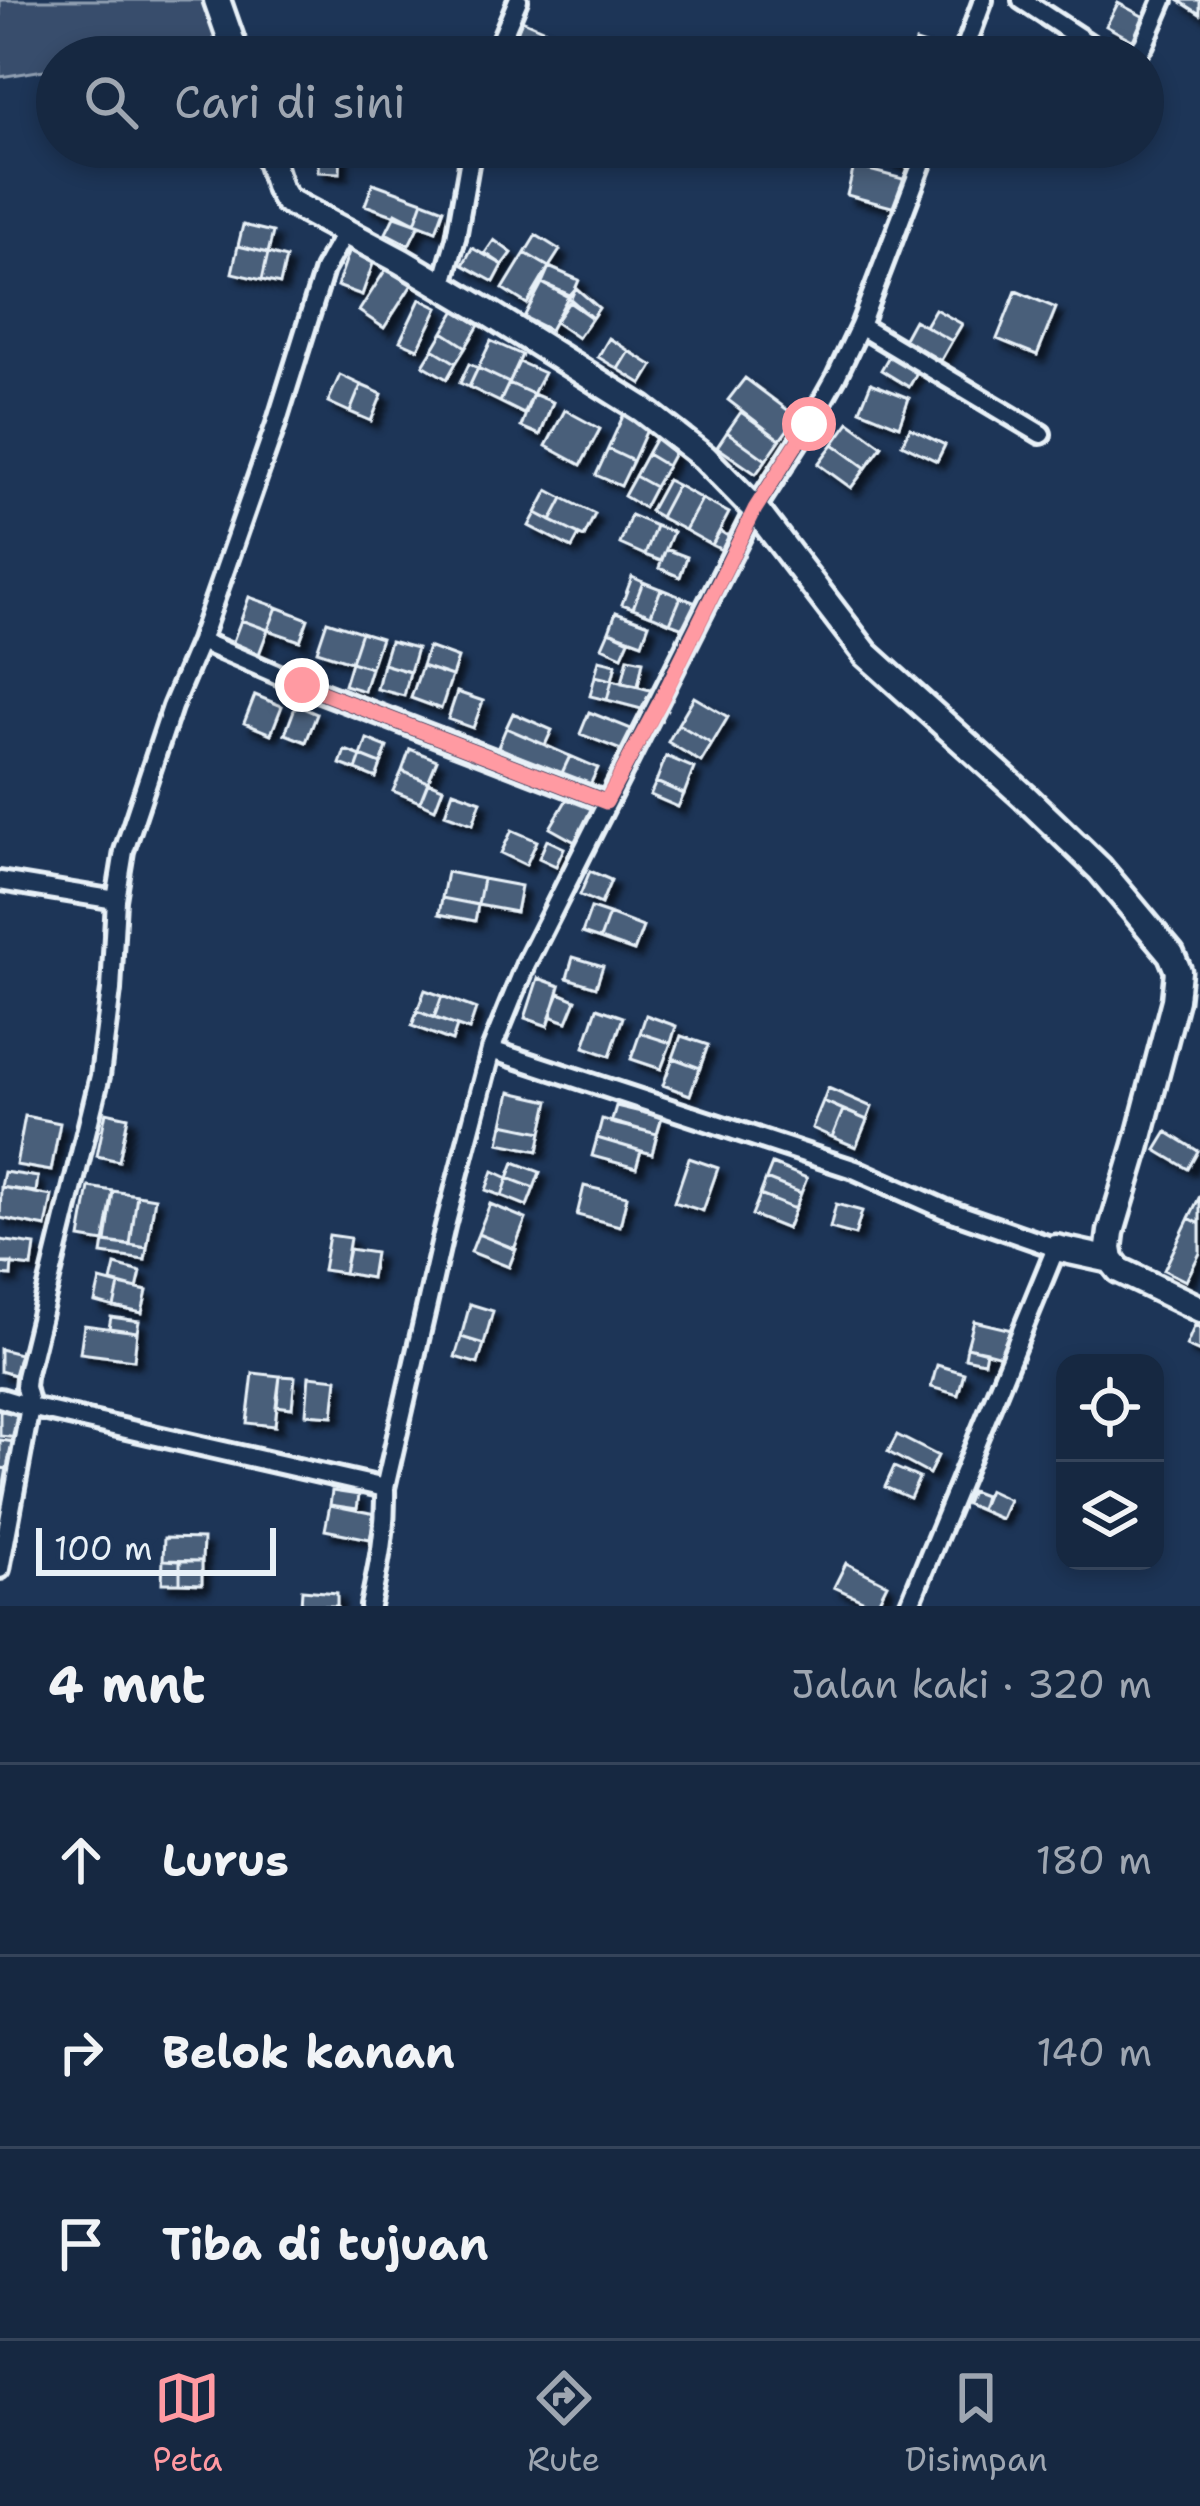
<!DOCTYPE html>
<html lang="id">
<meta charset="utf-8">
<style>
body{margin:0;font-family:"Shantell Sans",sans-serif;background:#1f3048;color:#f1f3f6}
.controls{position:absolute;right:36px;bottom:36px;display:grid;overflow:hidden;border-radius:24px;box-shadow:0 6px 18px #0003}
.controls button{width:108px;height:108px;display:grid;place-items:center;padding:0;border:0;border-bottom:3px solid #35445a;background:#162841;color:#f1f3f6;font:60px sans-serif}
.scale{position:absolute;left:36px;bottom:30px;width:240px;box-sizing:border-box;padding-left:12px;border:6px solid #e8f1f8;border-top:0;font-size:33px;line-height:42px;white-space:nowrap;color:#e8f1f8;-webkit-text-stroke:9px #1d3557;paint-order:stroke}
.stop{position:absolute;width:36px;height:36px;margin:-27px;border:9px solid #ff9aa2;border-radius:50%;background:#fff}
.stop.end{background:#ff9aa2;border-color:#fff;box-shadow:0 3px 12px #0008}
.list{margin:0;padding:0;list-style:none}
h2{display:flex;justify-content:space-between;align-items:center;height:156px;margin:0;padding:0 48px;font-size:51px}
h2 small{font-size:39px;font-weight:400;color:#9ea6b1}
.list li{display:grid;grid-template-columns:78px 1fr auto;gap:36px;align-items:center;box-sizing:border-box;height:192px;padding:0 48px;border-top:3px solid #35445a}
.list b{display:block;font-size:45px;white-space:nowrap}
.list em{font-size:39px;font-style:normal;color:#9ea6b1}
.icon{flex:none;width:66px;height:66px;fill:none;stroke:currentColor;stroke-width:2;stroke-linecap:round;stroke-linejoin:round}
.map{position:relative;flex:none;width:1200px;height:1606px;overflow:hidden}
.search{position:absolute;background:#162841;box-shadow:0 6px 18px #0003;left:36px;right:36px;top:36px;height:132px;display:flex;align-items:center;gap:30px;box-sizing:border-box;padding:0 42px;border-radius:66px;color:#9ea6b1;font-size:45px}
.sheet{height:732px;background:#162841}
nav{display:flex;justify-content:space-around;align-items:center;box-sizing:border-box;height:168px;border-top:3px solid #35445a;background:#162841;font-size:33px;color:#9ea6b1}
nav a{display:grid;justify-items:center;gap:6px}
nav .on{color:#ff9aa2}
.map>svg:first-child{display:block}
.green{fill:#374d6c;stroke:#909fb2;stroke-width:3}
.building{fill:#495e7a;stroke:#e8f1f8;stroke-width:3;filter:url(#shadow)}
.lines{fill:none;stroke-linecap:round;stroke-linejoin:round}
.street-casing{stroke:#e8f1f8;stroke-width:26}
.secondary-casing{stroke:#e8f1f8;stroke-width:33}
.street{stroke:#1d3557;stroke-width:16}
.secondary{stroke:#1d3557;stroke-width:24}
.route{stroke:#ff9aa2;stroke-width:15}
</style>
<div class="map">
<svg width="1200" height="1606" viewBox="0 0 1200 1606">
<defs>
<filter id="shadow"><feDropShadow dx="7" dy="7" stdDeviation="3" flood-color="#0009"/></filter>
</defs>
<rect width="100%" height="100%" fill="#1d3557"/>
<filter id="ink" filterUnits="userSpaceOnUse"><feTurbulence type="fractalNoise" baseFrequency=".00833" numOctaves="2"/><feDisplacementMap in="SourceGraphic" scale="24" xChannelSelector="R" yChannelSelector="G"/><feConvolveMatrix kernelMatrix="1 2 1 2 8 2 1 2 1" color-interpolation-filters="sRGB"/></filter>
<g filter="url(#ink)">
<path class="green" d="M0 0H204L222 57H57V68L0 77Z"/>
<path class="building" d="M1178 0H1200V14Z
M1118 3 1148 19 1136 42 1106 26Z
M522 20 556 35 547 57 513 43Z
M916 42 944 51 942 57H911Z
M319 147H341L340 173 318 172Z
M864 147H919L911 169 863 150Z
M854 166 907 180 899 209 847 195Z
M373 183 423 201 415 223 365 205Z
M423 201 444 209 436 231 415 223Z
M396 213 419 225 409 245 386 233Z
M243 225 273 232 268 253 238 246Z
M536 235 560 250 549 267 525 253Z
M494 240 512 253 503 265 485 253Z
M238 246 268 253 262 280 232 273Z
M472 248 503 265 494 282 463 265Z
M350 249 375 258 362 295 337 286Z
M268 253 286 258 280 284 262 280Z
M525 253 549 267 527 304 503 289Z
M388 266 413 283 384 328 359 311Z
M549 267 579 280 572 296 542 283Z
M542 283 568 297 550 330 524 317Z
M576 288 599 308 592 318 568 297Z
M1016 291 1056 308 1037 355 997 339Z
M420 299 438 308 418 349 400 341Z
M569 302 592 318 578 338 555 322Z
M935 309 962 324 952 341 925 326Z
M456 310 479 325 466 347 443 332Z
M914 320 952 341 940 362 902 342Z
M443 332 466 347 456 363 433 349Z
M609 338 629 351 618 369 598 357Z
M491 341 522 355 509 383 478 368Z
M433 349 456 363 447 379 423 365Z
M629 351 653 366 642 384 618 369Z
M892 351 920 368 909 387 881 370Z
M519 362 544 373 533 394 509 383Z
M469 364 478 368 469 387 460 383Z
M478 368 509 383 500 402 469 387Z
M340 375 361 385 350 412 328 402Z
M745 378 797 417 780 440 728 400Z
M509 383 533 394 524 414 500 402Z
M871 383 909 398 899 426 860 410Z
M361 385 382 394 371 421 350 412Z
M533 394 553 402 540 435 521 427Z
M565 410 600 429 581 465 546 446Z
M741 412 780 440 766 460 727 432Z
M624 414 649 425 633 461 608 449Z
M849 422 882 446 866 468 833 444Z
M910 428 945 445 937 461 902 444Z
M660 431 680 442 667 466 647 454Z
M727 432 766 460 756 474 717 447Z
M833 444 866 468 851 488 818 464Z
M608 449 633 461 621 486 596 475Z
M647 454 667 466 655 487 635 476Z
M635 476 655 487 644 508 624 496Z
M667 480 677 485 660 517 650 511Z
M677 485 702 499 685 530 660 517Z
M548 490 563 498 551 521 536 513Z
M563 498 595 514 584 537 551 521Z
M702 499 729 513 712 545 685 530Z
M536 513 579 535 572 548 529 526Z
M631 515 656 526 645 555 620 544Z
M656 526 673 532 661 561 645 555Z
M720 531 731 538 724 551 712 545Z
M666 549 687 557 680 577 659 568Z
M632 577 643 582 633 608 622 604Z
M643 582 661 589 651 615 633 608Z
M661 589 681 597 670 623 651 615Z
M249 597 277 607 268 630 241 620Z
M681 597 701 605 691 631 670 623Z
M277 607 308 619 300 641 268 630Z
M616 612 649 624 642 643 609 631Z
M241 620 268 630 259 654 232 644Z
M327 621 361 632 351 662 317 651Z
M609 631 629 640 622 656 602 647Z
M361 632 381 638 371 668 351 662Z
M390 641 417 648 410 672 383 664Z
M428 647 458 658 452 676 422 666Z
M628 658 643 661 638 686 622 683Z
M599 660 616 664 612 680 595 676Z
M351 662 371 668 364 691 344 685Z
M383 664 410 672 404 696 377 689Z
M422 666 452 676 441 709 411 698Z
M595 676 612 680 607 700 590 696Z
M612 680 654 691 649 711 607 700Z
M457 692 483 701 473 728 448 719Z
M255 695 282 706 271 734 244 723Z
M694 697 728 717 712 744 678 724Z
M296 705 317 714 306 742 285 734Z
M589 712 634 730 626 752 580 734Z
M513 713 552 730 545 745 506 728Z
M678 724 712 744 701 762 668 742Z
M506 728 570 756 561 775 498 747Z
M367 739 387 747 381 764 361 756Z
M410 749 437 760 428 782 402 771Z
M345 750 361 756 356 770 340 764Z
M361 756 381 764 376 778 356 770Z
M570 756 598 768 589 787 561 775Z
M666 756 694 768 684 794 656 782Z
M402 771 428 782 420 802 393 791Z
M428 782 443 788 435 809 420 802Z
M656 782 684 794 678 807 650 795Z
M453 791 481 801 473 824 445 814Z
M570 794 597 810 577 843 550 828Z
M512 830 537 841 526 865 501 853Z
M547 840 564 848 556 866 539 858Z
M590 871 611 880 601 904 580 895Z
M447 872 483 879 478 905 442 898Z
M483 879 521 886 516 912 478 905Z
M442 898 478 905 475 921 439 914Z
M591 908 609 914 600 939 582 933Z
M609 914 643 927 634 951 600 939Z
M573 957 603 966 596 987 567 978Z
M538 978 560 986 548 1026 525 1018Z
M425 990 442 996 434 1018 417 1011Z
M559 993 576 1000 567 1022 550 1016Z
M442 996 476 1009 469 1030 434 1018Z
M597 1008 623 1017 610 1056 584 1047Z
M417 1011 457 1026 452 1041 412 1026Z
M646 1015 676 1026 671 1043 640 1033Z
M640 1033 671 1043 661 1069 631 1059Z
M681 1036 708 1045 700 1068 673 1058Z
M673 1058 700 1068 690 1095 663 1085Z
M828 1088 872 1107 867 1120 823 1101Z
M510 1092 549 1101 542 1132 503 1124Z
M823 1101 843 1110 832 1137 812 1128Z
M616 1106 662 1117 657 1134 611 1123Z
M843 1110 867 1120 856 1147 832 1137Z
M106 1112 128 1117 119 1161 97 1156Z
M25 1116 60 1123 51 1171 16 1165Z
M602 1119 657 1134 652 1154 597 1138Z
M503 1124 542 1132 538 1151 499 1143Z
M1167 1132 1198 1151 1188 1169 1156 1150Z
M597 1138 641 1151 636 1168 592 1156Z
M689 1158 718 1168 703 1211 674 1202Z
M514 1162 540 1172 534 1188 508 1178Z
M772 1164 807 1178 801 1193 766 1179Z
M493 1171 508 1178 502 1196 486 1190Z
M4 1172 38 1177 36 1192 1 1187Z
M508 1178 534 1188 527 1206 502 1196Z
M766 1179 801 1193 795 1209 760 1195Z
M584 1186 627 1196 620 1226 577 1215Z
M1 1187 52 1196 46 1227 0 1218Z
M89 1187 113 1191 104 1242 80 1238Z
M113 1191 137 1195 130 1245 106 1242Z
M137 1195 155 1198 147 1248 130 1245Z
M760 1195 795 1209 787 1229 752 1215Z
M1200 1196V1224L1189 1218Z
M490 1204 526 1219 514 1249 478 1234Z
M836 1204 862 1211 855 1235 830 1228Z
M1189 1218 1200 1224V1253L1186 1281 1164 1270Z
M478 1234 516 1249 509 1267 471 1252Z
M329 1235 350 1238 344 1273 323 1270Z
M0 1240 35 1245 32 1267 0 1263Z
M104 1242 147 1248 145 1260 102 1254Z
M349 1249 375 1253 371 1278 344 1273Z
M0 1263H12L11 1276 0 1275Z
M115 1265 141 1272 137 1289 111 1282Z
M100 1280 119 1285 114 1307 95 1302Z
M119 1285 147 1291 142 1313 114 1307Z
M470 1304 493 1311 484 1344 461 1337Z
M111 1317 139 1321 137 1332 109 1328Z
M974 1321 1012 1330 1005 1357 967 1347Z
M84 1325 137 1332 134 1360 80 1353Z
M1195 1325 1200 1327V1352L1186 1346Z
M461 1337 484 1344 478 1364 455 1357Z
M967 1347 986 1351 984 1362 965 1358Z
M0 1349 20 1354 14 1375 0 1371Z
M937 1365 964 1373 958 1395 931 1387Z
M253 1373 280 1376 275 1426 247 1423Z
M280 1376 295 1377 292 1408 276 1406Z
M309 1376 337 1379 333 1416 306 1414Z
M0 1411 23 1414 19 1438 0 1436Z
M897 1435 938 1456 929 1474 888 1452Z
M0 1440 21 1443 17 1470 0 1468Z
M894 1467 919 1478 910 1498 885 1487Z
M0 1468 8 1469 5 1492 0 1491Z
M988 1490 1009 1500 1001 1519 980 1510Z
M332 1491 359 1495 357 1509 330 1505Z
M971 1491 984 1496 980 1510 966 1504Z
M330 1505 375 1514 370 1539 325 1530Z
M164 1538 203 1539 202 1561 163 1560Z
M163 1560 180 1561V1583H162Z
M180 1561H202V1584L180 1583Z
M846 1563 887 1584 876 1606 834 1587Z
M302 1590 337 1593V1606H301Z"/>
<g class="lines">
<defs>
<path id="street" d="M1022 0 1109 57
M494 57 518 0
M962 57 983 0
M1134 57 1144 44 1163 0
M442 287 456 238 472 147
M860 326 1041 434
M200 641 302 685 606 802
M0 881 116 900
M491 1050 856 1170 944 1209 1056 1248 909 1606
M0 1398 30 1407 385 1488
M0 1569 30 1407 25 1387 26 1377 100 1076 111 990 116 900 124 851 172 707 200 641 276 424 324 270 345 232
M370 1606C379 1564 386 1531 385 1488L445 1226 491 1050 526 964 755 509 809 425 836 377 860 326 928 147"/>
<path id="secondary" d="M217 0 237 57
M266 147 279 188 286 200 401 261 492 315 642 409 704 457 755 509 866 654 1025 797 1100 869 1171 954 1178 971 1175 1000 1137 1145 1111 1232 1109 1248 1111 1260 1119 1270 1200 1309
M1056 1248 1111 1260"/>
</defs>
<use href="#street" class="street-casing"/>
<use href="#secondary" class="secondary-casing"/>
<use href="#street" class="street"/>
<use href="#secondary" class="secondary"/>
</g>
</g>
<g class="lines" filter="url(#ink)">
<path class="route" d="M302 685 606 802 661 700 755 509 809 424"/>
</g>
</svg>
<div class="controls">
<button><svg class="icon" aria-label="locate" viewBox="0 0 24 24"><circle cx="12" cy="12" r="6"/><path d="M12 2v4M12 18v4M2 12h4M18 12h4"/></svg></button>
<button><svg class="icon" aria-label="layers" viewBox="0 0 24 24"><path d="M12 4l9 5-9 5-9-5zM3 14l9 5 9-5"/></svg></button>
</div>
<div class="scale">100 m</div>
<div class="stop" style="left:809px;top:424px"></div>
<div class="stop end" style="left:302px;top:685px"></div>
<div class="search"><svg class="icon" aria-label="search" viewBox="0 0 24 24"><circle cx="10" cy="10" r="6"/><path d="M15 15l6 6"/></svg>Cari di sini</div>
</div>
<section class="sheet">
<h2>4 mnt<small>Jalan kaki · 320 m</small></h2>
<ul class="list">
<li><svg class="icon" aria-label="ahead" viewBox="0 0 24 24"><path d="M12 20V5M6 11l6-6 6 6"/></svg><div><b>Lurus</b></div><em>180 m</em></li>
<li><svg class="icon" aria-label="right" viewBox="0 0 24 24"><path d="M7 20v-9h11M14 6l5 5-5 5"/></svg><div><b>Belok kanan</b></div><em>140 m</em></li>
<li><svg class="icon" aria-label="arrive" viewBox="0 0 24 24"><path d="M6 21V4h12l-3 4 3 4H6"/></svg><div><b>Tiba di tujuan</b></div></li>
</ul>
</section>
<nav>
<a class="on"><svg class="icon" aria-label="map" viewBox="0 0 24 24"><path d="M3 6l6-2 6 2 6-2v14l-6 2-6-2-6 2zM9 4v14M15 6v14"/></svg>Peta</a>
<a><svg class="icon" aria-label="directions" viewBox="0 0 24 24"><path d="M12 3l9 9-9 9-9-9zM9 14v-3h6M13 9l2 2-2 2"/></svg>Rute</a>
<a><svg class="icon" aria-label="saved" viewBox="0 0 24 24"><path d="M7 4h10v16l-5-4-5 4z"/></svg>Disimpan</a>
</nav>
